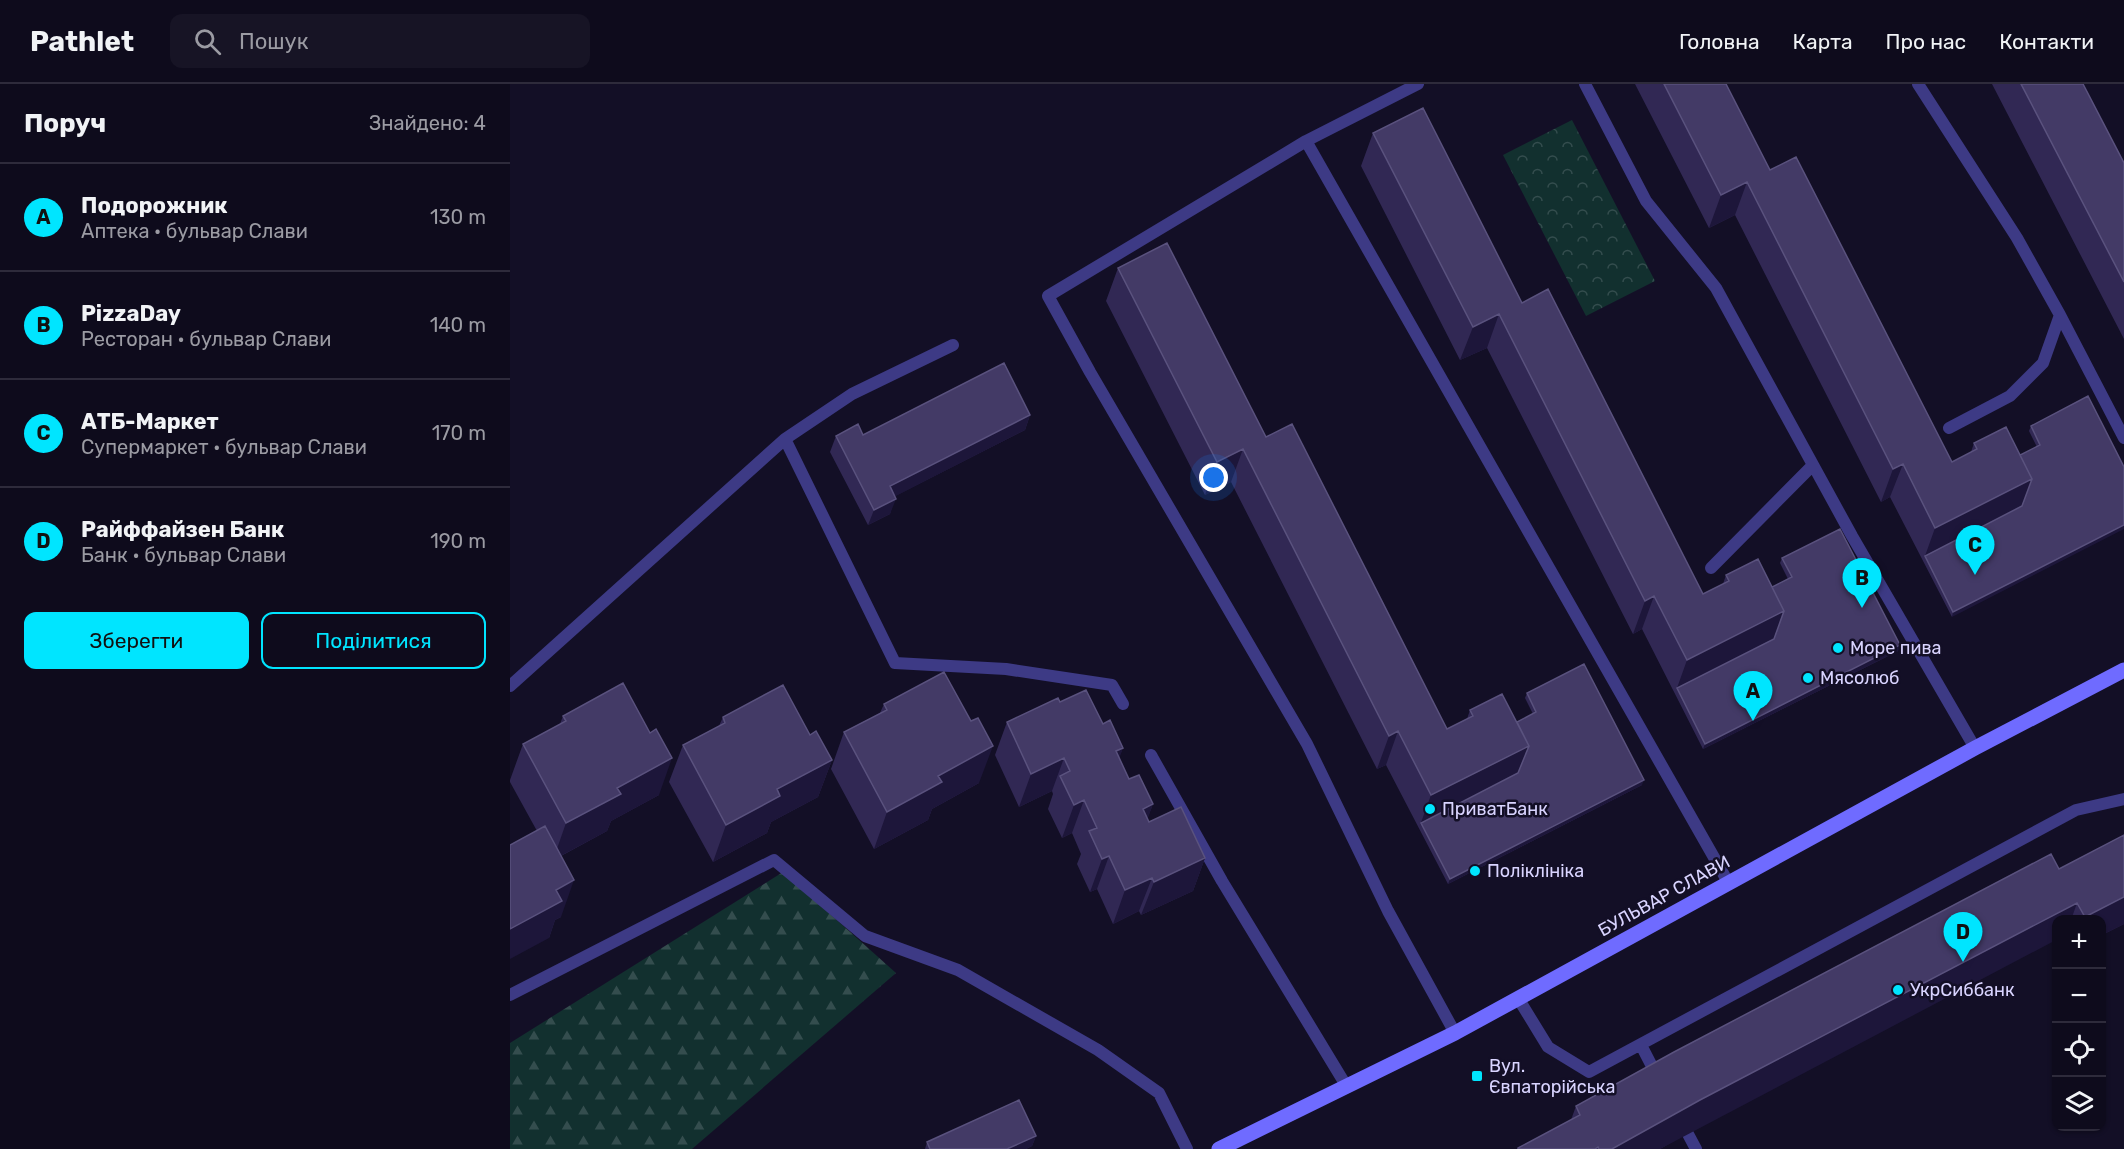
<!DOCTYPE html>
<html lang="uk">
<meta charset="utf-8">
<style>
body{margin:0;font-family:Rubik,sans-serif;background:#171425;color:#f1f3f6}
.controls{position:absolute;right:18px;bottom:18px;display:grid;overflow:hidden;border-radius:12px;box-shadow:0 2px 4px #0004}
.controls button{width:54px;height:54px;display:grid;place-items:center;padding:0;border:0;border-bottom:2px solid #2e2b3b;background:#0e0b1c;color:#f1f3f6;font:30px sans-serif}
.you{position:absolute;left:704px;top:394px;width:21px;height:21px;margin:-15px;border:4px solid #fff;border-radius:50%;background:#1a73e8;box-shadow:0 0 0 9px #1a73e833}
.badge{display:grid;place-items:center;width:39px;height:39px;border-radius:50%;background:#00e5ff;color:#111;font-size:20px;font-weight:700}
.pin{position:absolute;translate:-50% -50px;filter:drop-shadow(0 2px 3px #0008)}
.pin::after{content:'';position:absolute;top:32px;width:21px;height:18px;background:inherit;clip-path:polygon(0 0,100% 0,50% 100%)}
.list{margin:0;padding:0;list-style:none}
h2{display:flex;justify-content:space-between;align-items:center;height:78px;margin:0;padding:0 24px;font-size:26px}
h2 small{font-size:20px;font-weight:400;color:#9b9ba3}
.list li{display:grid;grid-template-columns:39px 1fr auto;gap:18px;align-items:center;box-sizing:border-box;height:108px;padding:0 24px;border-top:2px solid #2e2b3b}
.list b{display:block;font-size:22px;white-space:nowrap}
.list p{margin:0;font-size:20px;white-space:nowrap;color:#9b9ba3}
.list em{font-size:20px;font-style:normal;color:#9b9ba3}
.actions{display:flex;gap:12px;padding:18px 24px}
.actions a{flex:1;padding:14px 0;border:2px solid #00e5ff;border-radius:12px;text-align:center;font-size:21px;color:#00e5ff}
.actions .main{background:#00e5ff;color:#111}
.icon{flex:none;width:33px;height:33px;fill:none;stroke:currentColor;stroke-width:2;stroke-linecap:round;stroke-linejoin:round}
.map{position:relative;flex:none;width:1614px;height:1065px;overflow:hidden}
header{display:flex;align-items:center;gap:36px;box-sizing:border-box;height:84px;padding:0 30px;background:#0e0b1c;border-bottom:2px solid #2e2b3b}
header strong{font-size:28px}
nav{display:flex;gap:33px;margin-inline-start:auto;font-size:21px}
.search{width:420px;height:54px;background:#171425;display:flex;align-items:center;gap:15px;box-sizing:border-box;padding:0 21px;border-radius:12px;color:#9b9ba3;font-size:22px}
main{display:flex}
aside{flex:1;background:#0e0b1c}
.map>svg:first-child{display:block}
.forest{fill:url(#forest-firs)}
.park{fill:url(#park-crowns)}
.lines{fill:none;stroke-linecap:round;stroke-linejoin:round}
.lane{stroke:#3d3a85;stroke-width:12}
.secondary{stroke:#6f6bff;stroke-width:15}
.wall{fill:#312854}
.shaded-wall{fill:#1d163a}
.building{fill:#433a66;stroke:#5a527e;stroke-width:1.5}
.poi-dot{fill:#00e5ff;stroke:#130f26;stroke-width:2}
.labels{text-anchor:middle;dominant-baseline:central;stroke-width:5;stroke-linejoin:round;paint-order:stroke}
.poi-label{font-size:18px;fill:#d9d4ff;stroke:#130f26;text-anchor:start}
.street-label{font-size:18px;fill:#d9d4ff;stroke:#130f26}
</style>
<header>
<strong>Pathlet</strong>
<div class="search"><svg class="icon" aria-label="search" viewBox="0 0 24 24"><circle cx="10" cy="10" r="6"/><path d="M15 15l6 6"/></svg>Пошук</div>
<nav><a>Головна</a><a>Карта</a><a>Про нас</a><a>Контакти</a></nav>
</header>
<main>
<aside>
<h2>Поруч<small>Знайдено: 4</small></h2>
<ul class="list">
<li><span class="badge">A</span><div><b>Подорожник</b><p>Аптека · бульвар Слави</p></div><em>130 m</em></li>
<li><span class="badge">B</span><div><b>PizzaDay</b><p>Ресторан · бульвар Слави</p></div><em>140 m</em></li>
<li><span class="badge">C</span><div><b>АТБ-Маркет</b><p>Супермаркет · бульвар Слави</p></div><em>170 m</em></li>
<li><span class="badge">D</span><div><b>Райффайзен Банк</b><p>Банк · бульвар Слави</p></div><em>190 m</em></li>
</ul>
<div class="actions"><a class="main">Зберегти</a><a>Поділитися</a></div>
</aside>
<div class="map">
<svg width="1614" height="1065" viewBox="0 0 1614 1065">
<defs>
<pattern id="forest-firs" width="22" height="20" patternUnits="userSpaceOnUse" patternTransform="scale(1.5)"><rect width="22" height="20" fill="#12302f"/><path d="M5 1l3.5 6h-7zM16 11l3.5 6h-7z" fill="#344d4e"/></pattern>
<pattern id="park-crowns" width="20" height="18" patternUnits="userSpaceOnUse" patternTransform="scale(1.5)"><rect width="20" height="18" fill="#12302f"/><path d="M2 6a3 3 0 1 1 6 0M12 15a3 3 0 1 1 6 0" fill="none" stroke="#344d4e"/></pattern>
</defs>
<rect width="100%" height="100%" fill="#130f26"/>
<path class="forest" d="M273 788 386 889 182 1065H0V959Z"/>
<path class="park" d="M1062 36 1145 197 1076 232 993 71Z"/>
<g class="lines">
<path class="lane" d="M908 0 796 57 538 212 580 288 797 660 878 827 945 949
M1075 0 1136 117 1206 204 1342 452 1465 664
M1408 0 1507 154 1550 231 1614 354
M796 57 1218 798
M1439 344 1500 312 1533 279 1550 231
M275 355 385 579 496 585 602 601 613 620
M1201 484 1303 381
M0 602 275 355 342 310 443 261
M641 671 712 797 837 1003
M0 911 264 776 355 852 448 886 588 966 649 1009 677 1065
M1008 914 1038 963 1079 988 1566 726 1614 715
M1131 961 1148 994
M1178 1050 1186 1065"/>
<path class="secondary" d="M709 1065 945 949 1465 664 1614 586"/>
</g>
<path class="wall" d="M1125 0H1216L1260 86 1442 378 1461 368 1464 359 1510 371 1527 363 1519 347 1521 342 1578 312 1442 533 1380 413 1371 418 1225 131 1199 144Z
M1482 0H1573L1614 79V255Z
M863 49 1012 219 1193 510 1213 500 1216 491 1262 503 1278 495 1270 479 1272 474 1390 561 1388 567 1193 665 1132 545 1123 550 977 264 950 276 851 82Z
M608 184 756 353 937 645 957 635 960 626 1007 638 1023 630 1015 614 1017 609 1132 701 938 800 876 681 867 685 721 398 695 411 596 217Z
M520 331 515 346 385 412 380 430 358 441 320 368 326 352 353 351Z
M550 618 593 640 613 664 609 673 619 695 643 720 637 735 639 738 695 774 683 807 631 831 629 827 603 840 587 805 580 808 567 780 571 770 562 749 552 754 538 725 543 710 542 707 509 723 485 671 497 638Z
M374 620 469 699 422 725 418 736 364 765 321 685 334 648 370 629Z
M53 632 149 711 101 737 97 747 51 772V833L45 836 39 854 27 747 0 698V696L13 660 50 640Z
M213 633 300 651 322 676 308 713 261 738 257 749 203 778 159 698 173 661 209 642Z
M1614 751V840L1592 851V836H1546L1150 1065H1007L1008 1064 1061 1036 1066 1022 1549 785Z
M526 1052 522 1062 516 1065H415L417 1058Z"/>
<path class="shaded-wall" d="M1237 98 1225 131 1199 144 1211 111Z
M989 230 977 264 950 276 963 243Z
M520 331 515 346 374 418 380 402Z
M733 365 721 398 695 411 707 378Z
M1393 380 1380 413 1371 418 1383 385Z
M1522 395 1510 428 1415 472 1425 444Z
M386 415 380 430 358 441 364 426Z
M1614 441V445L1442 533 1443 528Z
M1144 512 1132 545 1123 550 1135 517Z
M1274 527 1262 560 1167 604 1177 576Z
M1390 561 1388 567 1193 665 1195 660Z
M888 647 876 681 867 685 879 652Z
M483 662 469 699 422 725 418 736 364 765 377 728 428 692Z
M1019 662 1006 695 911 739 909 744 921 711Z
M613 664 601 697 606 667Z
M162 674 149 711 101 737 97 747 43 776 56 739 107 704Z
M554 674 542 707 509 723 521 690Z
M322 676 308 713 261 738 257 749 203 778 216 741 267 705Z
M1134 696 1132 701 938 800 940 795Z
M574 716 562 749 552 754 564 721Z
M643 720 631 753 633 725Z
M599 772 587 805 580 808 592 775Z
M695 774 683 807 631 831 644 798Z
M642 794 629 827 603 840 615 806Z
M64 796 51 833 45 836 39 854 0 875V845L46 806Z
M1614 813V840L1592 851V836H1574L1575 833Z
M1567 819 1561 836H1546V856L1150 1065H1102L1190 1016Z
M526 1052 522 1062 516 1065H497Z"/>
<path class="building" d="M1154 0H1216L1260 86 1286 73 1442 378 1467 365 1464 359 1496 343 1522 395 1425 444 1393 380 1383 385 1237 98 1211 111Z
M1511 0H1573L1614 79V198Z
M913 24 1012 219 1038 205 1193 510 1219 497 1216 491 1248 475 1274 527 1177 576 1144 512 1135 517 989 230 963 243 863 49Z
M657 159 756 353 782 340 937 645 963 632 960 626 992 610 1019 662 921 711 888 647 879 652 733 365 707 378 608 184Z
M494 279 520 331 380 402 386 415 364 426 326 352 348 340 353 351Z
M1578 312 1614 383V441L1443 528 1415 472 1512 422 1522 395 1510 371 1530 361 1521 342Z
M1330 445 1390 561 1195 660 1167 604 1264 555 1274 527 1262 503 1282 493 1272 474Z
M1074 580 1134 696 940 795 911 739 1008 689 1019 662 1007 638 1026 628 1017 609Z
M434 588 461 637 468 634 483 662 428 692 432 698 377 728 334 648 377 626 374 620Z
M113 599 140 649 146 645 162 674 107 704 111 710 56 739 13 660 56 637 53 632Z
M273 601 300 651 306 647 322 676 267 705 270 712 216 741 173 661 215 639 213 633Z
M576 606 593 640 600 636 613 664 606 667 619 695 629 691 643 720 633 725 639 738 671 723 695 774 644 798 642 794 615 806 599 772 592 775 579 747 587 744 574 716 564 721 550 692 560 687 554 674 521 690 497 638 548 614 550 618Z
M35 742 64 796 46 806 52 817 0 845V761Z
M1614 751V813L1575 833 1567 819 1190 1016 1102 1065H1089L1088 1063 1085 1065H1008V1064L1070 1031 1066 1022 1164 968 1541 770 1549 785Z
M509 1016 526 1052 497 1065H420L417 1058Z"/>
<g class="poi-dot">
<circle cx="1328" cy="564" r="6"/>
<circle cx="1298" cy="594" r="6"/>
<circle cx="920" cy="725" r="6"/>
<circle cx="965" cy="787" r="6"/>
<circle cx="1388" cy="906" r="6"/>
<rect x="961" y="986" width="12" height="12" rx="3"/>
</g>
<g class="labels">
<g class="poi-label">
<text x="1340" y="564">Море пива</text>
<text x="1310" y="594">Мясолюб</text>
<text x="932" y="725">ПриватБанк</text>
<text x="977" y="787">Поліклініка</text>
<text x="1400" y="906">УкрСиббанк</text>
<text x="979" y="982">Вул.<tspan x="979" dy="21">Євпаторійська</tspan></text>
</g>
<g class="street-label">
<text transform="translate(1154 812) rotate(-29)">БУЛЬВАР СЛАВИ</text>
</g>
</g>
</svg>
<div class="controls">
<button>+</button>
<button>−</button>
<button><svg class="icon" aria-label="locate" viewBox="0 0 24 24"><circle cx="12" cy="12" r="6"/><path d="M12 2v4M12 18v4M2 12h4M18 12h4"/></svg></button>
<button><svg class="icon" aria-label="layers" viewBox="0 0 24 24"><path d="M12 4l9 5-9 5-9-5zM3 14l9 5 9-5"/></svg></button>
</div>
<div class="you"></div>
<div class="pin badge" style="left:1243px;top:637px">A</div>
<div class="pin badge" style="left:1352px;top:524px">B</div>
<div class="pin badge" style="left:1465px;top:491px">C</div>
<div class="pin badge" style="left:1453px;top:878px">D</div>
</div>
</main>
